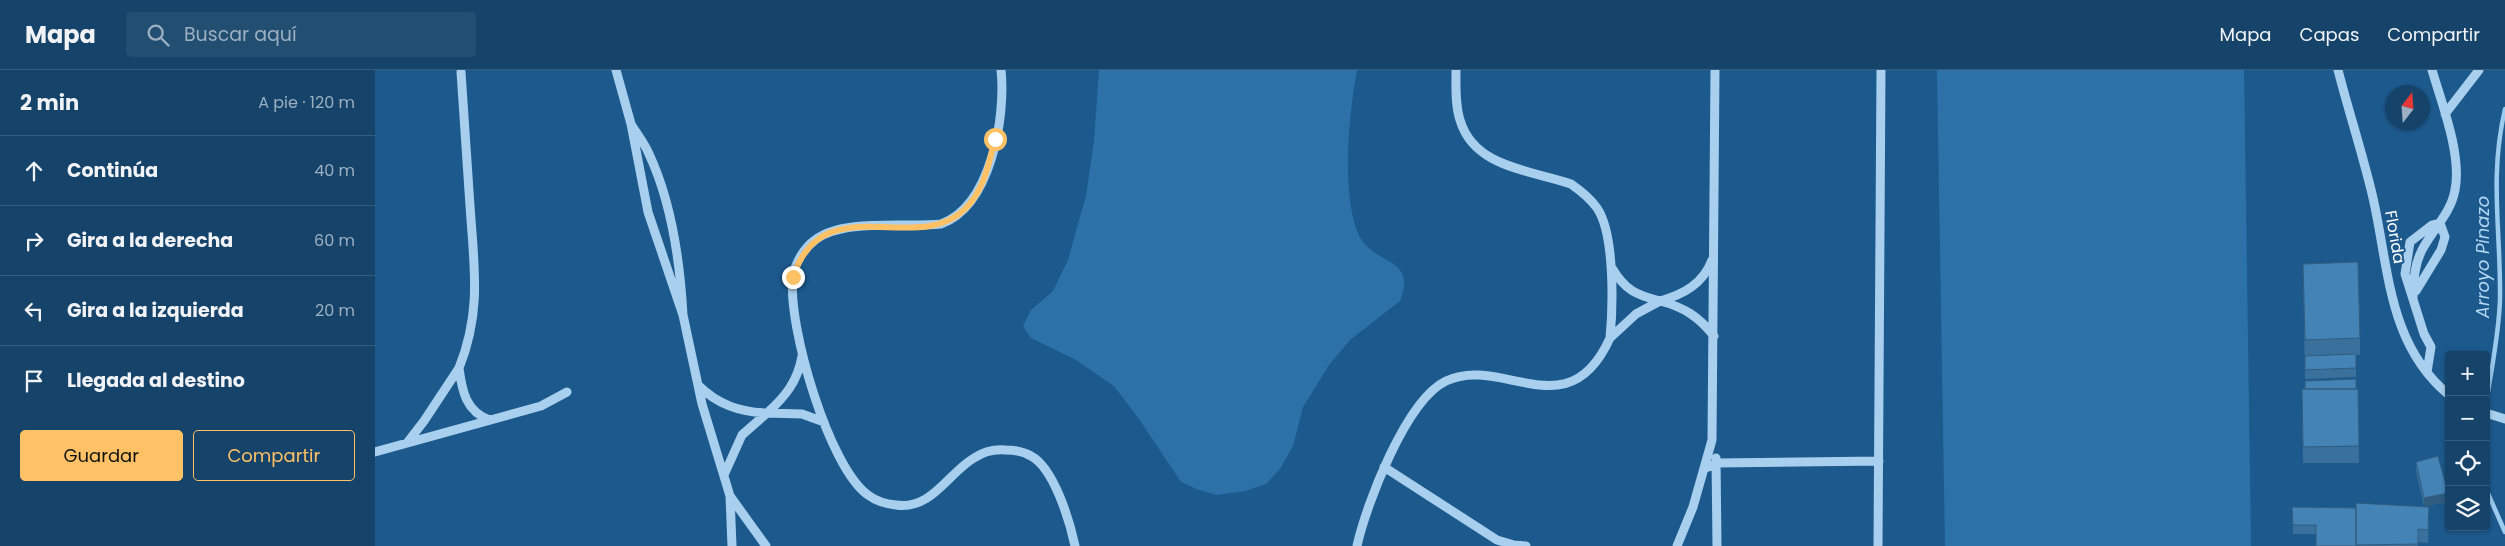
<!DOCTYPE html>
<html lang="es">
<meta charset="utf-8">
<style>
body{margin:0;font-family:Poppins,sans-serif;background:#224e72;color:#f1f3f6}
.controls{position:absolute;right:15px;bottom:15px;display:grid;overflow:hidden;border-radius:5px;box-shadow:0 1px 4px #0004}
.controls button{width:45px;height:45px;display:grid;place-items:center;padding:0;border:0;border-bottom:1px solid #345c7e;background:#15436a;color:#f1f3f6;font:25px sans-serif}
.compass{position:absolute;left:2010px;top:15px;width:45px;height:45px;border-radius:50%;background:#15436a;box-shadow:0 1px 4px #0004;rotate:17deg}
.stop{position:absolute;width:15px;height:15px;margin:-11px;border:4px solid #fec166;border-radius:50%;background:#fff}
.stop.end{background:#fec166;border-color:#fff;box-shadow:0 1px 5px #0008}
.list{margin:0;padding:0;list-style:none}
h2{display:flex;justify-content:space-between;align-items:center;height:65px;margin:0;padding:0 20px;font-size:21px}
h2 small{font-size:16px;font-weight:400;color:#9db0c1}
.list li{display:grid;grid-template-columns:32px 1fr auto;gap:15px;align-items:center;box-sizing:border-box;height:70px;padding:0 20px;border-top:1px solid #345c7e}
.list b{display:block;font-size:19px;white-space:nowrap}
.list em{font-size:16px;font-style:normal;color:#9db0c1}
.actions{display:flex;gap:10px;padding:15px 20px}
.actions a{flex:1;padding:11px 0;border:1px solid #fec166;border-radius:5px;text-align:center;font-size:18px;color:#fec166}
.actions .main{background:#fec166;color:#111}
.icon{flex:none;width:28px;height:28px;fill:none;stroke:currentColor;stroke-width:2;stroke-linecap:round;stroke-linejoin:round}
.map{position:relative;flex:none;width:2130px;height:476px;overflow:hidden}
header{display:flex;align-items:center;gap:30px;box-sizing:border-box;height:70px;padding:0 25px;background:#15436a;border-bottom:1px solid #345c7e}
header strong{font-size:24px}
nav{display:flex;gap:28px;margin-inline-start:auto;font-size:18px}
.search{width:350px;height:45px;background:#224e72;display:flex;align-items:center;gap:12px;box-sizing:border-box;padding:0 18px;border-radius:5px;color:#9db0c1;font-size:19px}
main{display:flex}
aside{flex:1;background:#15436a}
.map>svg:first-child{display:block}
.green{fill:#2c72a9}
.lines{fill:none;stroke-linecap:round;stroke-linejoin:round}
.stream{stroke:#9bcbef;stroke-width:4.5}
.minor{stroke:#a8cfed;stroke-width:9}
.wall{fill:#3a719c}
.shaded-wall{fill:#305c7f}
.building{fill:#4483b5;stroke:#305c7f}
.route{stroke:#fec166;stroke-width:6}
.labels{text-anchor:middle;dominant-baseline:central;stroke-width:4;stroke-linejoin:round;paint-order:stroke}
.street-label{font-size:16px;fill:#fff;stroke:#1c598d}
.water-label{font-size:18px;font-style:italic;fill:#b4d8f4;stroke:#1c598d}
</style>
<header>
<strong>Mapa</strong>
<div class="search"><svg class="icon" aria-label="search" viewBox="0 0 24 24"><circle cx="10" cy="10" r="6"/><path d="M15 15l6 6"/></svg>Buscar aquí</div>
<nav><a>Mapa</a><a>Capas</a><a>Compartir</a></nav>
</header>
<main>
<aside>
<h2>2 min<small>A pie · 120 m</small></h2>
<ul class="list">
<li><svg class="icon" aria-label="ahead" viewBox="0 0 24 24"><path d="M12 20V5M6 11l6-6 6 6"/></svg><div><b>Continúa</b></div><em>40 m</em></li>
<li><svg class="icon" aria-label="right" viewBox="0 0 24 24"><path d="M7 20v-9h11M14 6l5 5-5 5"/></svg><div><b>Gira a la derecha</b></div><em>60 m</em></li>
<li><svg class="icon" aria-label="left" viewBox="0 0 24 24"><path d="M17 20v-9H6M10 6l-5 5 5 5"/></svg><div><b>Gira a la izquierda</b></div><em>20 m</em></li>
<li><svg class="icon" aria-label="arrive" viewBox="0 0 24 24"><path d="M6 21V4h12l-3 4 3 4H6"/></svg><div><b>Llegada al destino</b></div></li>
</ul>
<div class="actions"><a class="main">Guardar</a><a>Compartir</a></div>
</aside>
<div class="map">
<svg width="2130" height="476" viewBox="0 0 2130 476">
<rect width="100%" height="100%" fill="#1c598d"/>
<path class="green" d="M724 0H982C974 43 966 122 983 163 997 197 1043 185 1025 231L975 270 954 295 928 337 918 376 905 399 891 414 870 421 842 425 824 420 806 412 764 349 739 316 701 290 656 268 648 256 656 240 678 221 693 190 703 154 711 126 719 71Z
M1562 0H1869L1876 476H1570Z"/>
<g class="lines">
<path class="stream" d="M2111 335C2116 300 2124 265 2125 229 2126 161 2114 108 2130 39
M2111 419 2130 462"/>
<path class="minor" d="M241 0 256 54 273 142 308 245C305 191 297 133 274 84 270 74 262 64 256 54
M626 0C631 47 616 136 566 154 531 158 468 148 440 170 429 178 419 194 418 208 412 254 454 398 493 425 501 431 511 434 521 435 557 440 572 404 599 388 608 382 620 379 631 380 639 380 649 382 656 386 679 398 695 452 700 476
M1081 0C1081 16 1080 35 1085 50 1099 98 1156 100 1196 114 1206 121 1215 128 1222 138 1240 164 1238 237 1235 268L1261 244 1285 231C1261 225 1250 220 1237 198
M1963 0C1974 43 1988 85 1998 128 2014 198 2013 275 2074 325
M2070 44 2104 0
M1337 190C1328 214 1309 224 1285 231 1309 237 1324 247 1339 266
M2041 221 2066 180 2070 167 2065 153
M2038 228C2039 211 2039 195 2047 180 2058 159 2076 143 2080 120 2087 85 2067 34 2057 0
M308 245 327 334 355 426 391 476
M427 286C423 311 410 327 392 343L427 344 449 352
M84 298C107 241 99 196 95 136 92 91 89 47 86 2
M2052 302 2056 277 2049 264 2030 204 2035 172 2057 155 2065 153
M323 315C343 335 365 342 392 343L367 365 349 405
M2111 343 2130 349
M32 373 49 351 84 298C87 321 91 342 115 350
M0 382 166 336 192 322
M1341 388 1342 476
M1009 397 1122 470 1139 475 1151 476
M1331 398 1342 393 1504 391
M355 426 357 476
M982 476C991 435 1031 330 1071 311 1127 284 1193 361 1235 268
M1302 476 1318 437 1337 370 1340 0
M1503 476 1506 0"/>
</g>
<path class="wall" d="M1928 194 1985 268V285H1981V307L1930 309Z
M1927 319H1983L1984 393H1928Z
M2041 392 2073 432 2051 436 2054 450 2053 473 2043 472V476H1941V464H1918L1917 437 1981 438 2049 436 2041 401Z"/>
<path class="shaded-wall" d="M2073 423V432L2049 437V428Z"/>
<path class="building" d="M1983 192 1985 268 1930 270 1928 194Z
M1981 284V298L1930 300V286Z
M1981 309V319H1930V311Z
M1927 319H1983L1984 376 1928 377Z
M2063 386 2073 423 2049 428 2041 392Z
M1981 433 2054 437 2053 460 2043 459V474L1981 475Z
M1917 437 1981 438V476H1941V455H1918Z"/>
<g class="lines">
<path class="route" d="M418 207C448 115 543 188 591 138 609 120 614 93 620 69"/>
</g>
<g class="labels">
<g class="street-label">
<text transform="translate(2020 167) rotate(80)">Florida</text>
</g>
<g class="water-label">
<text transform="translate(2107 187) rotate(-90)">Arroyo Pinazo</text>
</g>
</g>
</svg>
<div class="controls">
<button>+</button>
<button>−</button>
<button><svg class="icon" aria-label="locate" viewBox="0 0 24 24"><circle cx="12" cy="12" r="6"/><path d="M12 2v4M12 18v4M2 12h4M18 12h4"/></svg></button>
<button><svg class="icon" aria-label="layers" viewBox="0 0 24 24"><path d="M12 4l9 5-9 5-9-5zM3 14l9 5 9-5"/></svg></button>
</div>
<svg class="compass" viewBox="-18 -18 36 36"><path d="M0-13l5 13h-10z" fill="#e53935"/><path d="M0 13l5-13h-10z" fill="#9db0c1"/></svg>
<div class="stop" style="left:620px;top:69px"></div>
<div class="stop end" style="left:418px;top:207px"></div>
</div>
</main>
